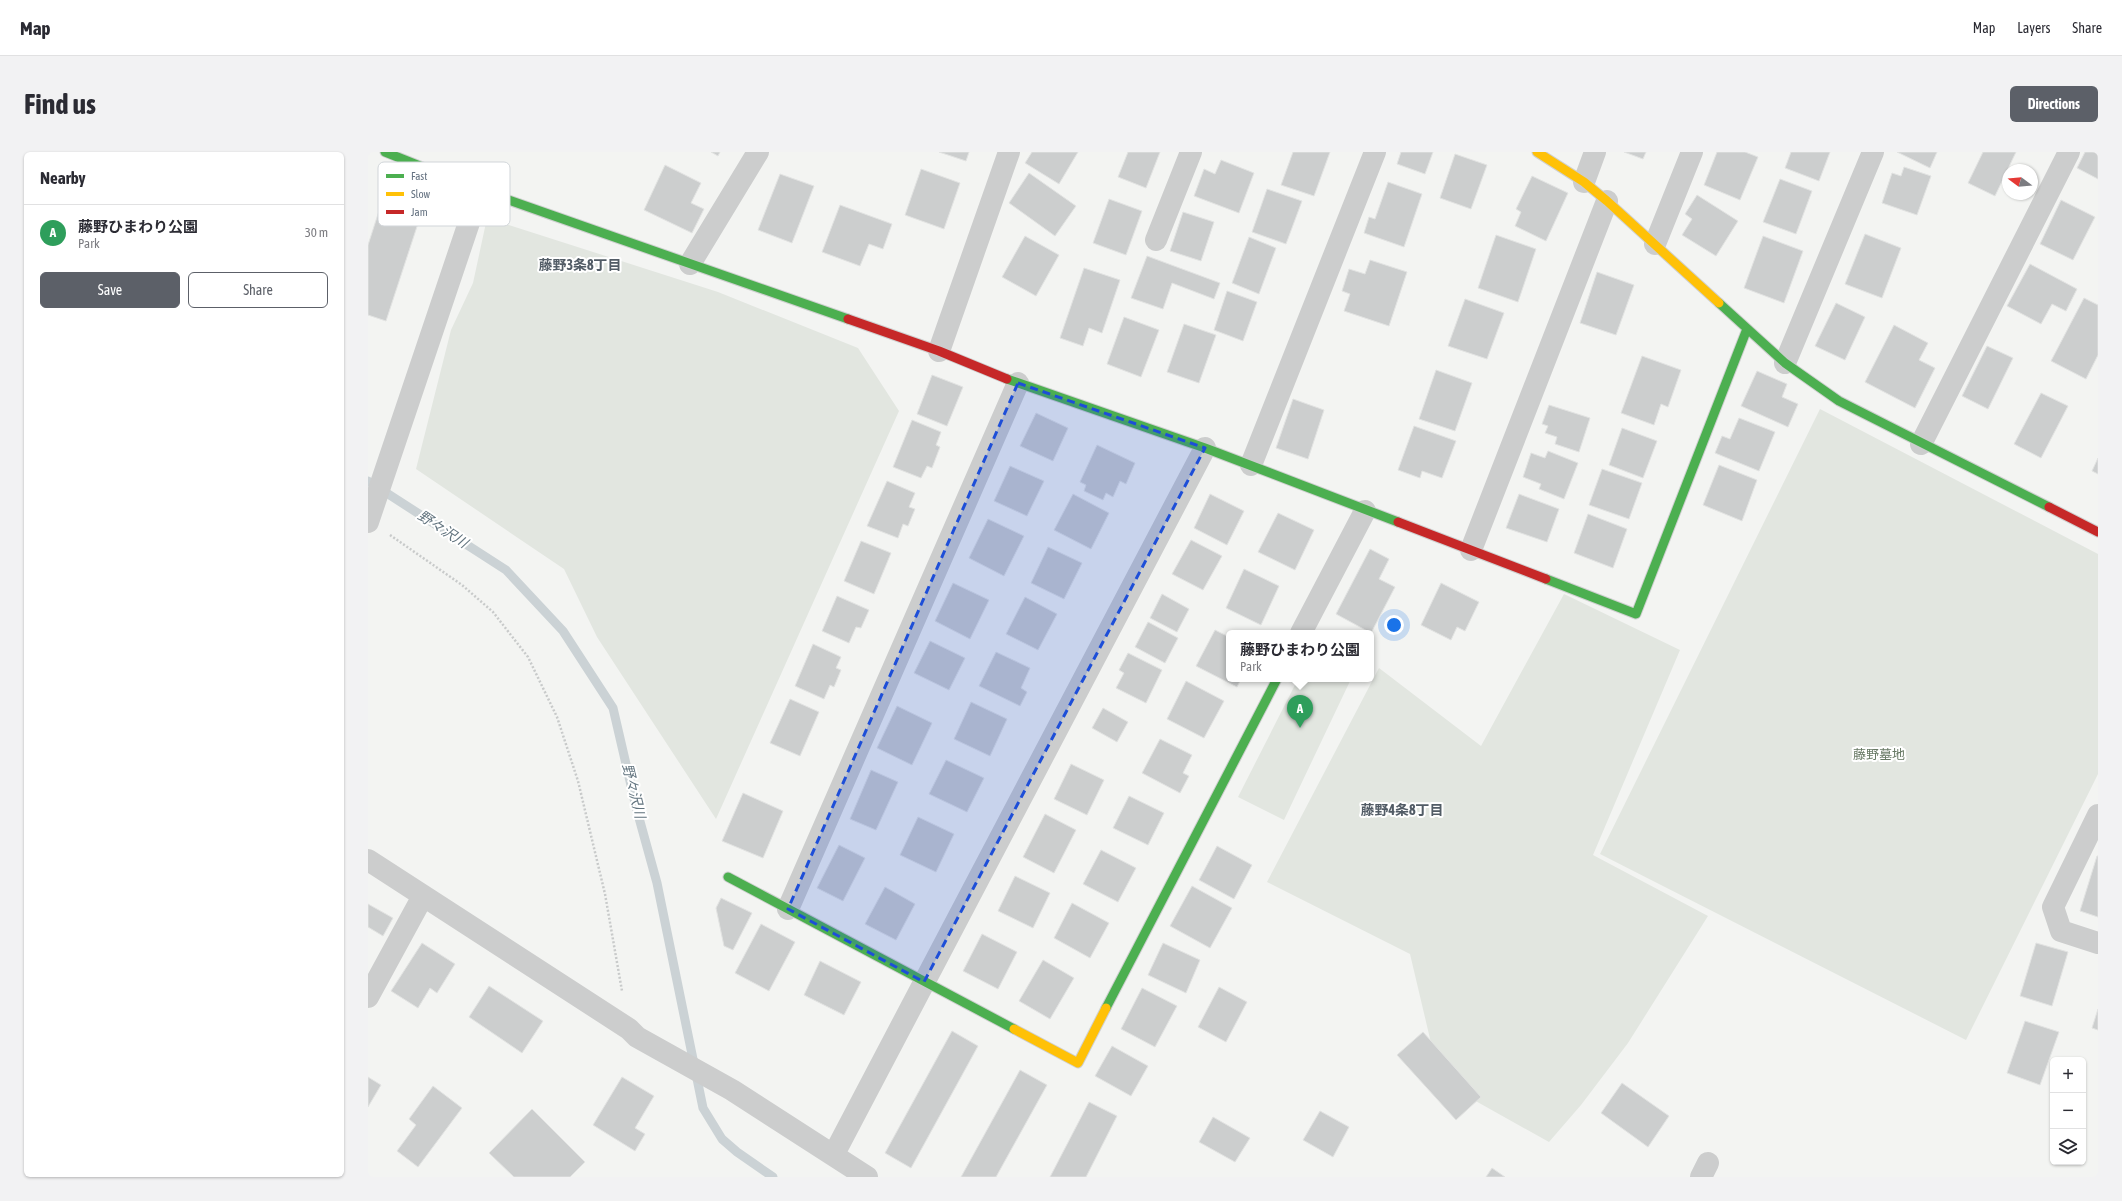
<!DOCTYPE html>
<meta charset="utf-8">
<style>
body{margin:0;font-family:"Asap Condensed","Noto Sans JP",sans-serif;background:#f2f2f3;color:#2b2b33}
.controls{position:absolute;right:12px;bottom:12px;display:grid;overflow:hidden;border-radius:6px;box-shadow:0 1px 3px #0004}
.controls button{width:36px;height:36px;display:grid;place-items:center;padding:0;border:0;border-bottom:1px solid #e1e1e2;background:#fff;color:#2b2b33;font:20px sans-serif}
.compass{position:absolute;left:1634px;top:12px;width:36px;height:36px;border-radius:50%;background:#fff;box-shadow:0 1px 3px #0004;rotate:286deg}
.you{position:absolute;left:1026px;top:473px;width:14px;height:14px;margin:-10px;border:3px solid #fff;border-radius:50%;background:#1a73e8;box-shadow:0 0 0 6px #1a73e833}
.badge{display:grid;place-items:center;width:26px;height:26px;border-radius:50%;background:#5c6068;color:#fff;font-size:13px;font-weight:700}
.pin{position:absolute;translate:-50% -33px;filter:drop-shadow(0 1px 2px #0008)}
.pin::after{content:'';position:absolute;top:21px;width:14px;height:12px;background:inherit;clip-path:polygon(0 0,100% 0,50% 100%)}
.popup{position:absolute;left:858px;top:478px;width:148px;height:52px;box-sizing:border-box;display:grid;place-content:center;border-radius:6px;background:#fff;filter:drop-shadow(0 1px 3px #0005);font-size:13px;white-space:nowrap;color:#7c7c81}
.popup b{font-size:15px;color:#2b2b33}
.popup::after{content:'';position:absolute;left:50%;top:100%;margin-left:-8px;border:8px solid transparent;border-top-color:#fff}
.list{margin:0;padding:0;list-style:none}
h2{display:flex;justify-content:space-between;align-items:center;height:52px;margin:0;padding:0 16px;font-size:17px}
h2 small{font-size:13px;font-weight:400;color:#7c7c81}
.list li{display:grid;grid-template-columns:26px 1fr auto;gap:12px;align-items:center;box-sizing:border-box;height:56px;padding:0 16px;border-top:1px solid #e1e1e2}
.list b{display:block;font-size:15px;white-space:nowrap}
.list p{margin:0;font-size:13px;white-space:nowrap;color:#7c7c81}
.list em{font-size:13px;font-style:normal;color:#7c7c81}
.actions{display:flex;gap:8px;padding:12px 16px}
.actions a{flex:1;padding:9px 0;border:1px solid #5c6068;border-radius:6px;text-align:center;font-size:14px;color:#5c6068}
.actions .main{background:#5c6068;color:#fff}
.icon{flex:none;width:22px;height:22px;fill:none;stroke:currentColor;stroke-width:2;stroke-linecap:round;stroke-linejoin:round}
.map{position:relative;flex:none;width:1730px;height:1025px;overflow:hidden;border-radius:6px}
header{display:flex;align-items:center;gap:24px;box-sizing:border-box;height:56px;padding:0 20px;background:#fff;border-bottom:1px solid #e1e1e2}
header strong{font-size:19px}
nav{display:flex;gap:22px;margin-inline-start:auto;font-size:14px}
.intro{display:flex;align-items:center;justify-content:space-between;box-sizing:border-box;height:96px;padding:0 24px}
h1{margin:0;font-size:28px}
.button{padding:10px 18px;border-radius:6px;background:#5c6068;color:#fff;font-size:14px;font-weight:700}
main{display:flex;gap:24px;padding:0 24px}
aside{flex:1;background:#fff;border-radius:6px;box-shadow:0 1px 3px #0004}
.map>svg:first-child{display:block}
.green{fill:#e2e6e0}
.lines{fill:none;stroke-linecap:round;stroke-linejoin:round}
.stream{stroke:#cbd2d5;stroke-width:9}
.building{fill:#cccece;stroke:#e2e3e2}
.fast-casing{stroke:#cfd0d0;stroke-width:11}
.slow-casing{stroke:#cfd0d0;stroke-width:11}
.jam-casing{stroke:#cfd0d0;stroke-width:11}
.path{stroke:#c8caca;stroke-width:2.5;stroke-dasharray:2 2;stroke-linecap:butt}
.street{stroke:#cccdcd;stroke-width:22}
.fast{stroke:#4caf50;stroke-width:9}
.slow{stroke:#ffc107;stroke-width:9}
.jam{stroke:#c62828;stroke-width:9}
.marked{fill:#1d4ed8;fill-opacity:0.2;stroke:#1d4ed8;stroke-width:3;stroke-dasharray:8 5;stroke-linejoin:round}
.labels{text-anchor:middle;dominant-baseline:central;stroke-width:4;stroke-linejoin:round;paint-order:stroke}
.park-label{font-size:13px;fill:#667863;stroke:#fff}
.neighbourhood-label{font-size:14px;font-weight:bold;fill:#525c66;stroke:#fff}
.water-label{font-size:14px;font-style:italic;fill:#61737e;stroke:#fff}
.key{fill:#fff;stroke:#d1d5d9;stroke-width:1}
.key-label{font-size:11px;fill:#657281}
</style>
<header>
<strong>Map</strong>
<nav><a>Map</a><a>Layers</a><a>Share</a></nav>
</header>
<div class="intro"><h1>Find us</h1><a class="button">Directions</a></div>
<main>
<aside>
<h2>Nearby<small></small></h2>
<ul class="list">
<li><span class="badge" style="background:#2e9e5b">A</span><div><b>藤野ひまわり公園</b><p>Park</p></div><em>30 m</em></li>
</ul>
<div class="actions"><a class="main">Save</a><a>Share</a></div>
</aside>
<div class="map">
<svg width="1730" height="1025" viewBox="0 0 1730 1025">
<rect width="100%" height="100%" fill="#f3f4f2"/>
<path class="green" d="M119 66 350 140 490 196 531 259 348 667 229 485 196 417 48 317 83 178 105 131Z
M1452 257 1730 402V622L1598 888 1232 702Z
M1196 442 1312 498 1225 703 1340 764 1260 891 1213 953 1181 990 1072 929 1042 802 899 730 1011 516 1113 594Z
M930 527H983L916 668 870 645Z"/>
<g class="lines">
<path class="stream" d="M0 329 138 418 195 479 245 556 268 655 289 731 335 956 354 987 369 1000 405 1025"/>
</g>
<path class="building" d="M343 0H352L350 4Z
M571 0H601L598 9Z
M664 0H710L691 32 657 11Z
M760 0H792L778 36 750 25Z
M925 0H962L946 44 913 33Z
M1033 0H1065L1057 22 1029 12Z
M1256 0H1278L1275 7Z
M1349 0H1377L1390 5 1372 48 1336 33Z
M1423 0H1462L1451 29 1417 16Z
M1529 0H1569L1562 16Z
M1615 0H1648L1627 44 1600 31Z
M1717 0H1730V27L1709 16Z
M1087 2 1119 13 1103 57 1072 46Z
M853 8 886 21 871 61 826 44 836 17 847 22Z
M297 13 333 31 323 51 336 57 324 81 276 58Z
M1536 15 1563 24 1549 63 1514 51 1524 21 1533 24Z
M553 17 592 31 576 77 537 63Z
M661 21 708 54 687 84 641 51Z
M412 22 446 34 424 91 390 78Z
M1164 24 1200 41 1178 89 1147 74 1153 60 1148 57Z
M1412 27 1444 39 1428 82 1395 70Z
M21 28 60 41 18 169 0 163V93Z
M1020 30 1054 42 1036 95 996 81 1001 65 1007 67Z
M899 37 934 49 918 92 884 80Z
M1329 43 1370 69 1348 104 1314 83 1324 67 1317 62Z
M741 47 774 59 758 103 725 91Z
M1693 48 1727 65 1705 108 1672 92Z
M472 53 524 72 515 97 501 92 492 114 454 100Z
M815 60 846 70 833 109 802 99Z
M1497 82 1533 96 1514 146 1477 132Z
M1128 83 1168 97 1150 150 1110 136Z
M657 84 691 103 668 144 634 125Z
M1395 84 1435 99 1416 151 1376 136Z
M881 85 908 96 891 142 864 131Z
M779 104 852 131 846 147 804 131 795 157 763 146Z
M1002 108 1039 120 1021 174 976 159 982 142 974 139 981 117 997 122Z
M1662 112 1709 137 1698 159 1684 152 1673 172 1639 154Z
M716 116 752 128 734 181 721 176 715 194 692 186Z
M1229 120 1266 133 1248 183 1212 171Z
M859 139 889 150 875 189 846 178Z
M1716 146 1730 153V203L1718 227 1683 209Z
M1097 147 1136 161 1119 207 1080 194Z
M1468 151 1497 165 1477 208 1447 194Z
M756 165 791 178 773 225 739 212Z
M816 172 848 183 831 231 799 220Z
M1526 173 1560 191 1551 208 1567 216 1547 256 1497 230Z
M1619 194 1645 206 1620 257 1594 244Z
M1274 204 1313 218 1300 255 1293 252 1286 273 1253 261Z
M1068 218 1104 231 1087 279 1051 267Z
M1389 219 1419 232 1414 245 1430 252 1420 275 1373 254Z
M564 223 595 235 579 274 549 262Z
M1673 241 1700 254 1673 306 1646 292Z
M925 247 956 258 940 307 908 296Z
M1181 253 1222 266 1211 300 1187 292 1189 285 1177 281 1180 274 1174 272Z
M668 261 700 276 685 309 652 294Z
M1371 266 1407 280 1391 319 1347 301 1354 284 1362 287Z
M544 268 573 280 568 293 572 295 564 316 559 314 553 326 525 315Z
M1046 274 1088 289 1074 326 1054 319 1052 326 1030 318Z
M1254 276 1289 289 1275 326 1241 313Z
M729 293 767 311 758 332 752 329 745 345 738 341 735 348 716 339 718 333 712 330Z
M1180 299 1210 311 1196 347 1171 337 1173 332 1155 325 1163 301 1177 306Z
M1730 306V322L1724 319Z
M1351 313 1389 328 1374 369 1335 353Z
M642 314 676 329 659 364 626 349Z
M1234 317 1274 331 1261 367 1221 353Z
M519 329 547 341 541 355 547 357 540 374 535 372 530 386 499 374Z
M705 342 741 361 723 397 686 378Z
M842 342 876 359 859 393 826 376Z
M1151 342 1191 357 1179 390 1138 376Z
M910 361 946 378 927 418 890 400Z
M1220 362 1259 377 1245 416 1206 401Z
M620 367 656 384 636 424 601 406Z
M823 388 854 404 835 438 804 422Z
M493 389 523 401 506 442 476 429Z
M680 395 714 411 696 447 663 431Z
M1002 397 1021 407 1011 427 1027 435 1003 481 968 462Z
M876 417 911 434 893 473 858 456Z
M585 431 621 448 602 487 567 469Z
M1073 431 1111 450 1097 479 1089 475 1083 488 1053 473Z
M794 442 821 457 809 480 782 466Z
M469 444 501 458 493 476 488 475 481 491 454 479Z
M657 445 689 462 670 498 638 482Z
M780 470 810 486 797 511 767 495Z
M847 478 861 485V527H873L869 535 828 514Z
M562 489 597 506 581 538 546 521Z
M445 492 473 505 468 516 473 518 466 535 462 533 456 547 427 534Z
M628 500 662 516 653 536 659 540 652 554 611 534Z
M760 501 794 518 778 551 748 536 756 521 751 518Z
M818 529 856 549 836 586 799 567Z
M422 547 451 560 432 604 402 591Z
M603 550 639 567 622 604 586 587Z
M529 554 564 571 544 613 509 596Z
M735 556 760 570 749 590 724 576Z
M792 587 824 603 815 621 821 624 812 641 774 621Z
M578 608 616 626 599 660 561 642Z
M703 612 736 628 719 663 686 647Z
M503 618 530 630 508 678 482 667Z
M375 641 415 659 395 706 354 689Z
M761 644 796 661 780 693 745 676Z
M677 662 708 678 686 721 655 705Z
M550 665 586 682 568 720 532 703Z
M471 693 497 706 475 749 449 736Z
M849 694 884 713 866 747 831 728Z
M733 698 768 716 750 750 715 732Z
M1729 704H1730V765L1712 759Z
M647 724 682 741 665 776 630 759Z
M824 734 864 756 842 796 802 774Z
M517 735 547 752 528 788 497 772Z
M353 746 384 761 365 798 356 794 348 756Z
M704 751 741 771 722 806 686 786Z
M0 752 25 766 15 784 0 775Z
M393 772 427 790 401 839 367 821Z
M614 782 649 800 630 837 595 819Z
M54 791 87 812 69 841 62 836 50 856 23 839Z
M795 791 832 808 818 841 780 823Z
M1668 791 1700 800 1684 854 1652 844Z
M675 808 706 826 682 867 651 849Z
M452 809 493 830 476 863 436 843Z
M121 834 175 869 154 901 101 865Z
M851 835 879 850 858 890 830 875Z
M774 836 809 854 787 895 753 877Z
M1730 857V878L1724 876Z
M1657 869 1691 880 1672 933 1639 921Z
M584 879 610 894 543 1016 517 1001Z
M1055 880 1113 945 1088 968 1029 903Z
M744 894 780 914 763 944 727 924Z
M652 918 679 933 628 1025H593Z
M0 925 13 933 0 955Z
M254 925 286 944 267 976 277 982 267 999 225 973Z
M1254 931 1301 964 1280 995 1233 961Z
M65 934 94 956 50 1015 29 999 48 973 41 967Z
M721 950 749 964 718 1025H682Z
M164 957 217 1010 202 1025H146L121 1001Z
M952 959 981 975 965 1005 935 988Z
M845 965 882 986 867 1010 831 990Z
M1124 1016 1137 1025H1118Z"/>
<g class="lines">
<defs>
<path id="fast" d="M17 0 112 38 480 167
M1351 151 1417 211 1471 249 1681 355
M639 227 837 296 1030 370
M1178 427 1268 462 1379 177
M360 725 646 877
M738 856 909 527"/>
<path id="slow" d="M1169 0 1216 30 1239 49 1351 151
M646 877 710 911 738 856"/>
<path id="jam" d="M480 167 571 199 639 227
M1681 355 1730 380
M1030 370 1178 427"/>
</defs>
<use href="#fast" class="fast-casing"/>
<use href="#slow" class="slow-casing"/>
<use href="#jam" class="jam-casing"/>
<path class="path" d="M22 383 94 433 125 460 160 505 189 565 210 629 237 742 254 839"/>
<path class="street" d="M1216 30 1227 0
M788 88 823 0
M1287 92 1324 0
M322 112 390 0
M571 199 641 0
M1417 211 1505 0
M1553 292 1701 0
M883 313 1007 0
M0 370 112 38
M1103 398 1239 49
M933 481 997 359
M1730 663 1685 755 1693 779 1730 791
M0 708 261 877 269 885 364 938 499 1025
M420 757 650 231
M0 845 55 744
M466 1002 837 296
M1333 1025 1340 1011"/>
<use href="#fast" class="fast"/>
<use href="#slow" class="slow"/>
<use href="#jam" class="jam"/>
</g>
<path class="marked" d="M650 231 837 296 556 830 420 757Z"/>
<g class="labels">
<g class="park-label">
<text x="1511" y="602">藤野墓地</text>
</g>
<g class="neighbourhood-label">
<text x="212" y="113">藤野3条8丁目</text>
<text x="1034" y="658">藤野4条8丁目</text>
</g>
<g class="water-label">
<text transform="translate(75 377) rotate(33)">野々沢川</text>
<text transform="translate(266 639) rotate(76)">野々沢川</text>
</g>
</g>
<rect x="10" y="10" width="132" height="64" rx="6" class="key"/>
<rect x="18" y="22" width="18" height="4" fill="#4caf50"/>
<rect x="18" y="40" width="18" height="4" fill="#ffc107"/>
<rect x="18" y="58" width="18" height="4" fill="#c62828"/>
<g class="key-label">
<text x="43" y="28">Fast</text>
<text x="43" y="46">Slow</text>
<text x="43" y="64">Jam</text>
</g>
</svg>
<div class="controls">
<button>+</button>
<button>−</button>
<button><svg class="icon" aria-label="layers" viewBox="0 0 24 24"><path d="M12 4l9 5-9 5-9-5zM3 14l9 5 9-5"/></svg></button>
</div>
<svg class="compass" viewBox="-18 -18 36 36"><path d="M0-13l5 13h-10z" fill="#e53935"/><path d="M0 13l5-13h-10z" fill="#7c7c81"/></svg>
<div class="you"></div>
<div class="pin badge" style="left:932px;top:576px;background:#2e9e5b">A</div>
<div class="popup"><b>藤野ひまわり公園</b>Park</div>
</div>
</main>
